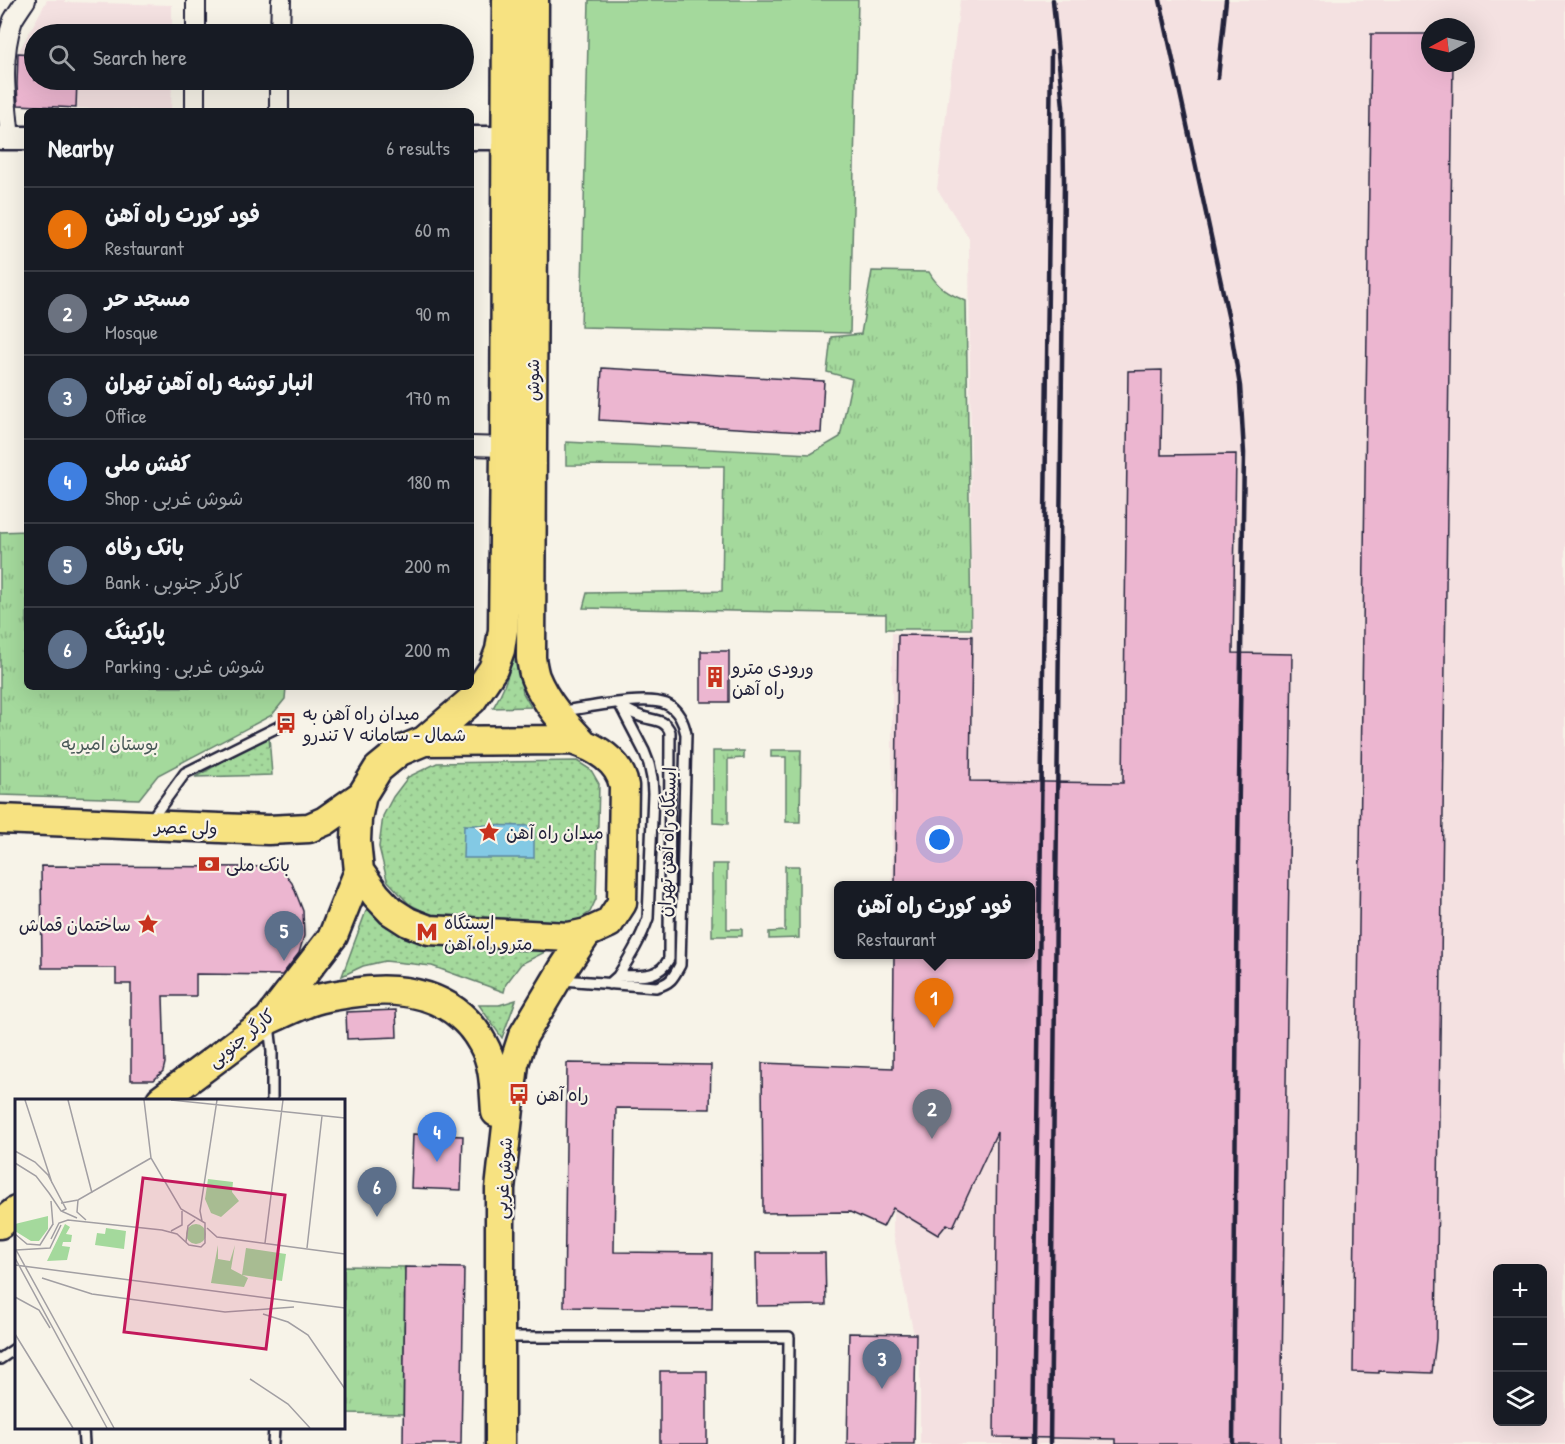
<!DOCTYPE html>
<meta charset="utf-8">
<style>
body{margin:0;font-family:"Patrick Hand","Playpen Sans Arabic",sans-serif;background:#242831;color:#f1f3f6}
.controls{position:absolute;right:18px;bottom:18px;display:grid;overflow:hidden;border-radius:9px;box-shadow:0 6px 24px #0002}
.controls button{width:54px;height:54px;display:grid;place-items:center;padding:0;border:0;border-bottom:2px solid #363941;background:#171b24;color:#f1f3f6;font:30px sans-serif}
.compass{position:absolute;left:1421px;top:18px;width:54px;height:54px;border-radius:50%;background:#171b24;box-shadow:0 6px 24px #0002;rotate:263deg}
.you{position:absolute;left:940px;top:840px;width:21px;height:21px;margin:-15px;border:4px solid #fff;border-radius:50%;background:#1a73e8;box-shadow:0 0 0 9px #1a73e833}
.badge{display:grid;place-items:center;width:39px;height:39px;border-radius:50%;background:#1a73e8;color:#fff;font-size:20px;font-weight:700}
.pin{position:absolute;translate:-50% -50px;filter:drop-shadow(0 2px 3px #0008)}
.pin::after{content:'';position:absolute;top:32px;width:21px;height:18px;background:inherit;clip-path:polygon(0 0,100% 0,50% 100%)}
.popup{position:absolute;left:834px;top:881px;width:201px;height:78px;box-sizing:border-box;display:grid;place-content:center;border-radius:9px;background:#171b24;filter:drop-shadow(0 2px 4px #0005);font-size:20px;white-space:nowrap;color:#9ea1a6}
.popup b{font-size:22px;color:#f1f3f6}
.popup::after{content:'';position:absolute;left:50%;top:100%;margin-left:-12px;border:12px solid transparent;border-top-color:#171b24}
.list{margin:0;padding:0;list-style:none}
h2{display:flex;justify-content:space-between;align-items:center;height:78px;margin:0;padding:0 24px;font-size:26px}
h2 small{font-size:20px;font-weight:400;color:#9ea1a6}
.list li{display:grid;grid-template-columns:39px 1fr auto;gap:18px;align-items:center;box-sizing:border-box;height:84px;padding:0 24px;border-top:2px solid #363941}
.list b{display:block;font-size:22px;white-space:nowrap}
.list p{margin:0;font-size:20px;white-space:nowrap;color:#9ea1a6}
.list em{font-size:20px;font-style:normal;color:#9ea1a6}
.icon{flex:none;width:33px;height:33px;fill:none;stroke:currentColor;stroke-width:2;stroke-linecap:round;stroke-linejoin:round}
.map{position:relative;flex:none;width:1565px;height:1444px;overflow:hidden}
.search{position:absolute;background:#171b24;box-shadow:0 6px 24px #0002;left:24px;top:24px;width:450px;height:66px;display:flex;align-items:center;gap:15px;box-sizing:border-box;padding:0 21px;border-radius:33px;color:#9ea1a6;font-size:22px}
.panel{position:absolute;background:#171b24;box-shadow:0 6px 24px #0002;left:24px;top:108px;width:450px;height:582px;border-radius:9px}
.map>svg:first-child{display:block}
.built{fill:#f4e1e1;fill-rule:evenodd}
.grass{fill:url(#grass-dots);stroke:#637e6c;stroke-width:1.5}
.park{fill:url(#park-tufts);stroke:#637e6c;stroke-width:1.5}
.pitch{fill:#a4d99c;stroke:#637e6c;stroke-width:1.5}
.water{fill:#83c9e4;stroke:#5c86a0;stroke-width:1.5}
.building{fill:#ecb6d0;stroke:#22223b;stroke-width:1.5}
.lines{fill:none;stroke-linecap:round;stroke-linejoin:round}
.service-casing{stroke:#22223b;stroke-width:14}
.minor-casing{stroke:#22223b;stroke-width:22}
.tertiary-casing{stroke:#22223b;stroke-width:27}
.primary-casing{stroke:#22223b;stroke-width:33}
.service{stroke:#f7f3e8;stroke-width:9}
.minor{stroke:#f7f3e8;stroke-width:18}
.tertiary{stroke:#f7f3e8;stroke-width:22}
.primary{stroke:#f7e281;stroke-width:28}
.rail{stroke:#22223b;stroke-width:4.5}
.labels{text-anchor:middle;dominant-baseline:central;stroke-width:4.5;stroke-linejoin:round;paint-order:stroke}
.street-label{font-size:18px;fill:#22223b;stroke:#f7f3e8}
.poi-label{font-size:18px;fill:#22223b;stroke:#f7f3e8;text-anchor:start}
.park-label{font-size:18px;fill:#495958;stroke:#f7f3e8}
.inset-road{fill:none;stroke:#a29fa3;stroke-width:1.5}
.view{fill:#c2185b;fill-opacity:0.15;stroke:#c2185b;stroke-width:3}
.inset-edge{fill:none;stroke:#22223b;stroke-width:3}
</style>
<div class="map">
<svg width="1565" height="1444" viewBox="0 0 1565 1444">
<defs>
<pattern id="grass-dots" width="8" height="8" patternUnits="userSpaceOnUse" patternTransform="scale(1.5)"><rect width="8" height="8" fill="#a4d99c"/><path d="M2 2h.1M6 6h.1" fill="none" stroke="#8dba87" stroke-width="1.8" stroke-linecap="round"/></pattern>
<pattern id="park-tufts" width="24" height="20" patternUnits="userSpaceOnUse" patternTransform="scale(1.5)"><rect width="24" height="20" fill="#a4d99c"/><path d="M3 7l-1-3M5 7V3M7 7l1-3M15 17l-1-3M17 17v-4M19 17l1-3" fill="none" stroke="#8dba87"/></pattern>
</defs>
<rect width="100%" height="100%" fill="#f7f3e8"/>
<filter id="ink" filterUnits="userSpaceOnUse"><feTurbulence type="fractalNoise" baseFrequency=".0167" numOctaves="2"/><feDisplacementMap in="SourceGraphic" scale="12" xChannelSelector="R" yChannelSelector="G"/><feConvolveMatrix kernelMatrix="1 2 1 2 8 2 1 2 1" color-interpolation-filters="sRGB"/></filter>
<g filter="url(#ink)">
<path class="built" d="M47 0H65V2L172 5V34H34V54L18 53Z
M960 0H1565V1444H920V1365L893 1232V955L1030 954V886L892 885V633L972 632 969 238 937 189ZM1430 27H1466V63H1430ZM1498 1268H1542V1422H1498Z
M77 80H172L171 111 76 108Z"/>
<path class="grass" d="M516 619 519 671 523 693 531 707 493 708C512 676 513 656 516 619Z
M269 736 272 775 195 777Z
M577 761 591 770 599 784 596 899 590 912 574 923 445 922 409 904 387 880 379 847 383 816 393 797 408 777 437 763Z
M369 903 551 949 521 964 506 984 504 992 432 966 385 961 363 966 342 976Z
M516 1000 502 1038 479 1005H499Z"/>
<path class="park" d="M872 271 929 272C938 288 949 294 966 301L971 629H886V614L583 608 587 593 722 591 724 466 566 465V442L811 454 840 437 852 379 827 372 831 337 861 334Z
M27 531V687H286L285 699 272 715 158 775 139 799 0 795V532Z
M771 750H801L800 822H786V757H771Z
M713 751H744V758L728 759V824L713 823Z
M712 864H727V929H742V936H712Z
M785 866H799V938L769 939V932L785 931Z
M344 1266 405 1267 403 1414 344 1413Z"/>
<path class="pitch" d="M589 0H858L850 333 581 327Z"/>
<path class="water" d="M464 825 534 826V858H463Z"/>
<path class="building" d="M1371 34H1430V63H1453L1436 1339 1432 1373 1379 1371V1373L1353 1372Z
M18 53 34 54V80H77L76 108 18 105 17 85Z
M602 368 824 381 821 433 599 420Z
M1162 370 1161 455 1236 454 1233 653 1292 654 1281 1444H1116V1439L994 1437 997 1132 953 1227 947 1224 938 1235 893 1208 883 1227 850 1212 763 1213 762 1063 893 1068 894 954H1030V885H895L898 635 972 636 970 781 1123 783 1128 371Z
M701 651H729V702H701Z
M41 866 280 867 292 883 303 911 304 936 299 953 282 975 196 974V996H163L165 1063 163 1071 154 1080H131V984H116V968H42Z
M396 1010 397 1037 347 1039 346 1012Z
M567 1063 711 1065 710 1109 616 1108 614 1252 713 1253 712 1309 564 1307Z
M413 1134 463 1136 461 1190 411 1188Z
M756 1253H825L826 1305 757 1306Z
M405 1267 464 1268 461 1444H403Z
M849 1333 916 1334 914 1444H847Z
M660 1371H707V1444H660Z"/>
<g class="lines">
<defs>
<path id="service" d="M150 821 185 773 286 723
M618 976C630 957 641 939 648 918L653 793 652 778 649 764 644 751 620 705
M562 980 656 987C671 983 673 978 680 965L686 734C684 723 678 709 666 704 644 695 587 708 563 711
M609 984 618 976C638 975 658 980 669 959L670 732C665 718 652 721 640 716 632 713 625 709 618 703
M269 1025 272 1051V1100
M502 1337H789L788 1444
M0 1359 16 1348
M83 1428 84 1444
M273 1444 274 1428"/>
<path id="minor" d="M196 34V0
M280 34 281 0
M195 111V80
M279 111V80
M10 138C6 99 0 57 13 20 17 13 22 6 26 0
M471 446 505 447"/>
<path id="tertiary" d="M0 138H27
M471 138H507"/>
<path id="primary" d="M534 0 531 658C532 664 533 671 535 677 545 702 564 723 583 743
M572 740C595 747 620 761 624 786L622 903 609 923 587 933 569 937 429 930 408 922 391 911 376 895 359 871 356 841 357 819 362 795 378 769 400 751 424 741Z
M424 741 472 700 493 669 500 650 503 630 505 447 507 0
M0 819 268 830 309 828 325 821 362 795
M268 1020C284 1013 299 1005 315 1000 327 996 339 995 351 993 403 985 456 994 483 1044 495 1065 494 1089 496 1112
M161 1100 268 1020 333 936 359 871
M0 1224 16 1211
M500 1444V1189L514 1064 523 1036 563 969 587 933"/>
</defs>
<use href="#service" class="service-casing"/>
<use href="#minor" class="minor-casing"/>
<use href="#tertiary" class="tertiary-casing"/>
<use href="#primary" class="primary-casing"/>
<use href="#service" class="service"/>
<use href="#minor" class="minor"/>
<use href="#tertiary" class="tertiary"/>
<use href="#primary" class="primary"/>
<path class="rail" d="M1160 0 1229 320 1240 386 1244 453 1238 848 1233 1444
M1218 78 1226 0
M1033 1444 1051 52
M1050 1444 1064 182 1063 107 1053 0"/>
</g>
</g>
<defs>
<symbol id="building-bare" viewBox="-9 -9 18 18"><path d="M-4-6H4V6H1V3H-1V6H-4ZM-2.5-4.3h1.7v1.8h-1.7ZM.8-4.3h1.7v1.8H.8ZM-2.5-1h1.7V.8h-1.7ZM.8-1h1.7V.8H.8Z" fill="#c8321e" stroke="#f7f3e8" stroke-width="2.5" paint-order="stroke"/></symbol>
<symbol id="bus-bare" viewBox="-9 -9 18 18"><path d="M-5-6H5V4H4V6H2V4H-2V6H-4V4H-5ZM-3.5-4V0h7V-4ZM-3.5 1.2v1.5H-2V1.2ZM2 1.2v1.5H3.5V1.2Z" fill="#c8321e" stroke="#f7f3e8" stroke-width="2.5" paint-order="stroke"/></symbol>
<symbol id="sight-bare" viewBox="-9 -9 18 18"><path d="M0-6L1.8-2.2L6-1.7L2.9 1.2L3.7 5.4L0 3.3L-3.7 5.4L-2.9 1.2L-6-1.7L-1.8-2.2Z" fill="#c8321e" stroke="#f7f3e8" stroke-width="2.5" paint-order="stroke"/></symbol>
<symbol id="bank-bare" viewBox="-9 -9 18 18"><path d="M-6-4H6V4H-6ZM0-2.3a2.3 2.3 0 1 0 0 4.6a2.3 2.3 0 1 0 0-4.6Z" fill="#c8321e" stroke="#f7f3e8" stroke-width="2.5" paint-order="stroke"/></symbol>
<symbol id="metro-bare" viewBox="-9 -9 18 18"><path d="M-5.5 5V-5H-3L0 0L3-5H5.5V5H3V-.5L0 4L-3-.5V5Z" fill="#c8321e" stroke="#f7f3e8" stroke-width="2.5" paint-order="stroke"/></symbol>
</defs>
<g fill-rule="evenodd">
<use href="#building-bare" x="700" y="662" width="30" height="30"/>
<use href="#bus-bare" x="271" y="708" width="30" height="30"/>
<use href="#sight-bare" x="474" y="817" width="30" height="30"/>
<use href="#bank-bare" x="194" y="849" width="30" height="30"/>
<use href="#sight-bare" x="133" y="909" width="30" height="30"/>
<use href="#metro-bare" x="412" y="917" width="30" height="30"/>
<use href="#bus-bare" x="504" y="1079" width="30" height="30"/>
</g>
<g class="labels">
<g class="street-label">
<text transform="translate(532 380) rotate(-90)">شوش</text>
<text transform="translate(186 827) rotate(2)">ولی عصر</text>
<text transform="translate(667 842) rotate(-88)">ایستگاه راه آهن تهران</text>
<text transform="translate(241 1038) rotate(-39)">کارگر جنوبی</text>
<text transform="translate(503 1178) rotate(-86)">شوش غربی</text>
</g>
<g class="poi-label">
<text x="732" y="667">ورودی مترو<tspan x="732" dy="21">راه آهن</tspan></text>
<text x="303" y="713">میدان راه آهن به<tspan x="303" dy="21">شمال - سامانه ۷ تندرو</tspan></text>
<text x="506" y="832">میدان راه آهن</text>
<text x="226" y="864">بانک ملی</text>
<text x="444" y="922">ایستگاه<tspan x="444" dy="21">مترو راه آهن</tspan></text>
<text x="131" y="924" text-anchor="end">ساختمان قماش</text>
<text x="536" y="1094">راه آهن</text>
</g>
<g class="park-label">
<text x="110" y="743">بوستان امیریه</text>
</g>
</g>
<g transform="translate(15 1099)">
<rect width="330" height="330" fill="#f7f3e8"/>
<path d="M33 117V130L24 142H16L0 132V125ZM171 135a10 10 0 1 1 20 0a10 10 0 1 1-20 0Z" fill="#a4d99c"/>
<path d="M193 80 218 83 217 93 224 102 206 118 196 114 190 100ZM50 125 55 128 51 135 57 136 56 143H48L47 147 55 148 52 161 32 162ZM91 129 111 132 109 150 80 146 82 134 90 135ZM203 146V160L215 162 220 146 216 170 233 179 229 188 196 184Z" fill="#a4d99c"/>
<path d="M231 149 271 155 267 182 227 176Z" fill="#a4d99c"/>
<path class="inset-road" d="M10 1 37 84M53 1 77 94M156 1 330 19M0 52 20 63 33 76 51 110 47 112M0 64 21 77 34 94M34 94 46 112 62 119M63 101 62 113 71 121M36 102 38 126M46 104 63 101 136 59M187 122 185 112 202 1M192 129 202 138 330 155M156 132 167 126V112M0 135 12 145 25 146 38 125M36 140 44 124 53 121 147 131 162 135 174 146 186 148 190 144V124L166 110 136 59 129 1M171 143 173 127 180 121M250 144 268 1M0 149 99 329M292 149 307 17M1 151 35 149 46 126M0 159 92 329M0 166 330 209M27 179 77 195 210 213 279 208M0 198 24 211 35 229M248 215 273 223 293 236 330 290M0 235 58 329M235 280 273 305 295 329"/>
<path class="view" d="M128 79 270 96 251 250 109 233Z"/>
<rect width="330" height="330" class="inset-edge"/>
</g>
</svg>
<div class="controls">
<button>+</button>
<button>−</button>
<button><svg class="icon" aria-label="layers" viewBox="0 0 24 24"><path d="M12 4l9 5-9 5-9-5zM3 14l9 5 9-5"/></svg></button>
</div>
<svg class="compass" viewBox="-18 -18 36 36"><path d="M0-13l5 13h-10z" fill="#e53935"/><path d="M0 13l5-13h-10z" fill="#9ea1a6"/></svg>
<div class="you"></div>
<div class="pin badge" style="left:934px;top:1028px;background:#e8710a">1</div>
<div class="popup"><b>فود کورت راه آهن</b>Restaurant</div>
<div class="pin badge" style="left:932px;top:1139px;background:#6b7280">2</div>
<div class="pin badge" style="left:882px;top:1389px;background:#5c6f8a">3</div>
<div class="pin badge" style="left:437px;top:1162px;background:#3f7fe0">4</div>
<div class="pin badge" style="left:284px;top:961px;background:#5c6f8a">5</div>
<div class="pin badge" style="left:377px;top:1217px;background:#5c6f8a">6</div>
<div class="search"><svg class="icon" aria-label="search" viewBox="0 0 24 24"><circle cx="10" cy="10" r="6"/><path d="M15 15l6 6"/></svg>Search here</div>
<section class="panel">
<h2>Nearby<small>6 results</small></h2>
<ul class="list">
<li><span class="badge" style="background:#e8710a">1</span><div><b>فود کورت راه آهن</b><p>Restaurant</p></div><em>60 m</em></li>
<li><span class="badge" style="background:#6b7280">2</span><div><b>مسجد حر</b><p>Mosque</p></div><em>90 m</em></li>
<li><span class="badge" style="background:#5c6f8a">3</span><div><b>انبار توشه راه آهن تهران</b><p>Office</p></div><em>170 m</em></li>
<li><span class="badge" style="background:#3f7fe0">4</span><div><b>کفش ملی</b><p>Shop · شوش غربی</p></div><em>180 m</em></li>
<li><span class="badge" style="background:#5c6f8a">5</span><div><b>بانک رفاه</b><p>Bank · کارگر جنوبی</p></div><em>200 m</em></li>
<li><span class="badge" style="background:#5c6f8a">6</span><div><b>پارکینگ</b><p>Parking · شوش غربی</p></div><em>200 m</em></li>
</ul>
</section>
</div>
